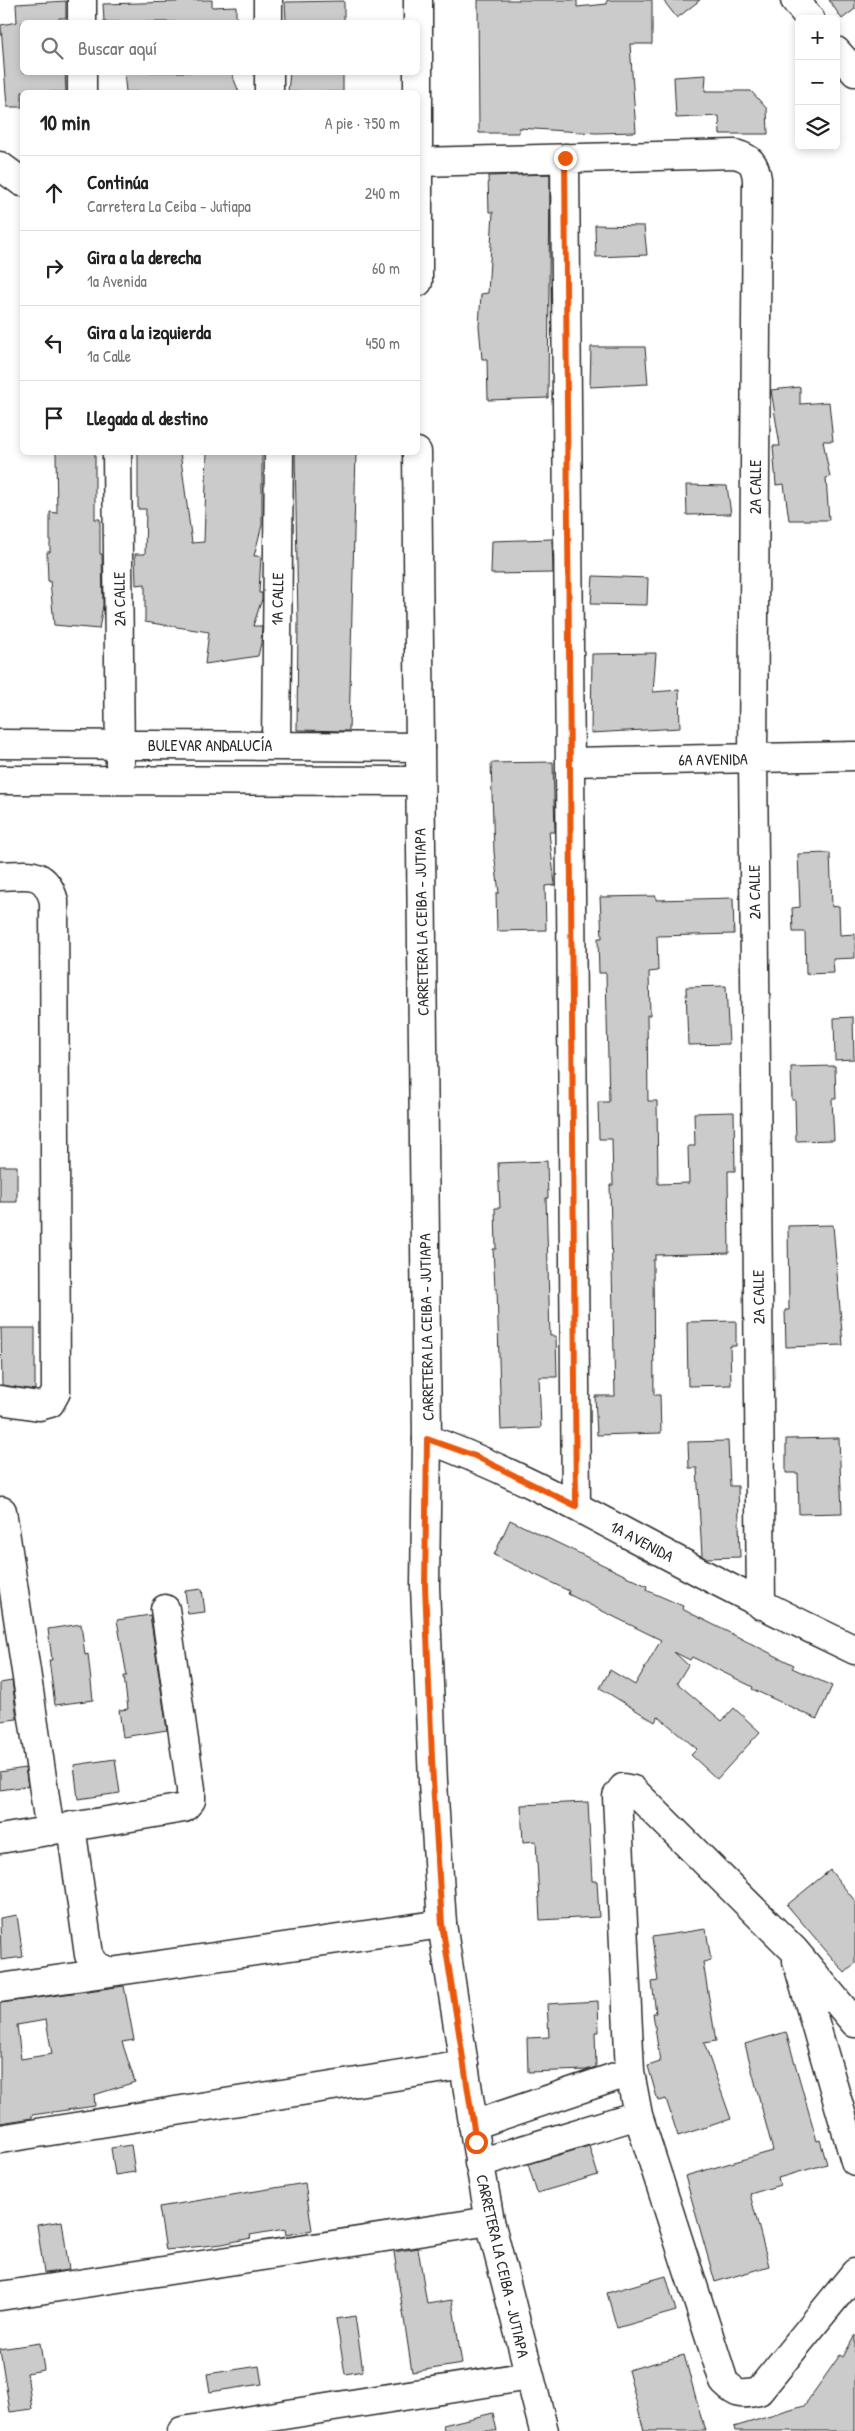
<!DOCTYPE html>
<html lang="es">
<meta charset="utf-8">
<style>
body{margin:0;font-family:"Patrick Hand",sans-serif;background:#f2f2f2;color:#222}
.controls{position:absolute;right:15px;top:15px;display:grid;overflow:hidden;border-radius:8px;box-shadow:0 2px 8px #0003}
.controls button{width:45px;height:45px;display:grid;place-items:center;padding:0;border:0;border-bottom:1px solid #e0e0e0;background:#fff;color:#222;font:25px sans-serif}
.stop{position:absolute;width:15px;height:15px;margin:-11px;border:4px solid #ea580c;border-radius:50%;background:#fff}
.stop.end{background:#ea580c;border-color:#fff;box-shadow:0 1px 5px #0008}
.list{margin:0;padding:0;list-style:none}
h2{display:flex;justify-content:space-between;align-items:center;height:65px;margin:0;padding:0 20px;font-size:21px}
h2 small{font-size:16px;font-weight:400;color:#767676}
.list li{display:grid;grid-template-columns:32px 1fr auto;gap:15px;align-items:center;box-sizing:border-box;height:75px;padding:0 20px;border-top:1px solid #e0e0e0}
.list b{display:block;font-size:19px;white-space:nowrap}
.list p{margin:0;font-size:16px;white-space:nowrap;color:#767676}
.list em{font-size:16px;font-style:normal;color:#767676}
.icon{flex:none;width:28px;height:28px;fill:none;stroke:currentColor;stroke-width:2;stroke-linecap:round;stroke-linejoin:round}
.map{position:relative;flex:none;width:855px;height:2431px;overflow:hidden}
.search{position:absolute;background:#fff;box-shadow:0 2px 8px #0003;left:20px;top:20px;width:400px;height:55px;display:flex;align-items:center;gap:12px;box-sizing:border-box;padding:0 18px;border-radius:8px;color:#767676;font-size:19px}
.panel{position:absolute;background:#fff;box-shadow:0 2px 8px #0003;left:20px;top:90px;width:400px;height:365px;border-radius:8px}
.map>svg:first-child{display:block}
.building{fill:#cbcbcb;stroke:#2b2b2b;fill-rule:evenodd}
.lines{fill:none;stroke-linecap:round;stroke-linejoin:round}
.minor-casing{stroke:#2b2b2b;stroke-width:31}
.major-casing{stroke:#2b2b2b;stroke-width:31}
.minor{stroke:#fff;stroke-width:28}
.major{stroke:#fff;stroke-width:28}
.route{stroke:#ea580c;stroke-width:6}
.labels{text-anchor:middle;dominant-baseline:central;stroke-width:4;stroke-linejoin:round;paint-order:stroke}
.street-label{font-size:16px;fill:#2b2b2b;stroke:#fff}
</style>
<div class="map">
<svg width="855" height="2431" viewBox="0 0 855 2431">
<rect width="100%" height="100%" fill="#fff"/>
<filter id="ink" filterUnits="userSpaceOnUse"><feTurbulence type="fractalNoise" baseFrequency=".02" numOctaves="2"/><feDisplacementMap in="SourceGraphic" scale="10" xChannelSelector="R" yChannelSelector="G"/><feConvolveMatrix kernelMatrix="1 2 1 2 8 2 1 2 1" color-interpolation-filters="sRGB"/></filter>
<g filter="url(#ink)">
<path class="building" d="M177 0H212V7L236 6V22H104L103 4 177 2Z
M478 0H577V7L607 4V0H652V44H630L636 132 596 133 519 128V133H479Z
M663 0H700L677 18Z
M829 0H855V9L842 19Z
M66 1V18H59V22H22V72H65L66 92H22V107H7L1 25 17 22 16 4Z
M344 1V22H286L285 2Z
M124 72H231L239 92H126Z
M290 72H343V92H288Z
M706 75 705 91H751L767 109 768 134H720L719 116 676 118 674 77Z
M550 174 548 398 488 400 487 359H482L479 326 481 294 488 293 493 212H489L488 176Z
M595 225 644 226 647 255 596 257Z
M591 347H645L648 384 590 387Z
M800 387V404L829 402 833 441H823L830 477 826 478 829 520H789L784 484 776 485 773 446H780L771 390Z
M56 452H95V519H100V554H102L103 605 99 629 54 625 50 581H48L47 552H50V512L57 513Z
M138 452H180L192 543 204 542 207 452H262V525L254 556H261L259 593H262V599L253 626H262L261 643 258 656 205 664 209 632 145 622V584L136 585 135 554H145L146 509H138Z
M295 452H356L349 731 297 730 298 621Z
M686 485 727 486 731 514 687 515Z
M552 539 553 573 491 574 492 541Z
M593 576 648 578 647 605 591 604Z
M656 653 653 692 679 690 680 728 591 733 592 654Z
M553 762 555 832H549L555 885 545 886 546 930 497 931 496 893H499L494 852 491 763Z
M830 853 832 907 839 906 840 935 855 934V958L833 959 834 973 806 974 805 932H793L792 908 800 907 798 854Z
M656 896V900L733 898 734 934 657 936 658 971 649 972 650 1015H647L648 1101H657L658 1184 689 1183 688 1146H695L694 1113 734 1112 735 1171H728L729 1253 655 1255V1260H653L654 1395H660L661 1433 597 1435 595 1396H615L610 1185H613L612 1139H599L598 1102H609L606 973H599L598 938H602L600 897Z
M726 986 729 1044 688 1045 686 987Z
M853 1017 854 1059 835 1060 834 1018Z
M835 1066 836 1099H832L834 1140 796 1141 795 1100H792L791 1067Z
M547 1161 548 1198H546L550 1336H556L557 1377H539L541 1428 501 1430 497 1288H495L493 1249H496L495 1208H500L498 1163Z
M0 1166H17V1202H0Z
M833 1225 843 1345 786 1347 785 1310H789L788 1226Z
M736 1321V1346H730L731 1385 688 1386 687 1322Z
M1 1328H35V1390L2 1385Z
M839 1438 842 1513 799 1514 798 1473H786V1439Z
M728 1441 730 1486H738L740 1557 705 1558 702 1556 697 1468H689L688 1442Z
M510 1520 647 1586 646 1590 683 1606 682 1609 794 1665 792 1668 832 1686 817 1719 752 1689 753 1687 692 1657 690 1660 674 1652 688 1665 677 1683 722 1721 734 1708 760 1732 717 1779 691 1755 697 1749 658 1716 655 1722 600 1688 610 1670 635 1685 661 1640 568 1594 569 1591 494 1555Z
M202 1589 205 1612 188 1614 185 1591Z
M150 1615 167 1730 123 1737 119 1710 128 1709 124 1676H127L117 1620Z
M81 1624 85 1655 88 1654 93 1700 55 1705 49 1660H52L48 1629Z
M12 1681 17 1719 0 1721V1683Z
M115 1759 120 1793 78 1799 74 1765Z
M25 1768 28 1786 0 1790V1772Z
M588 1802 592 1881H597L599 1917 540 1920 536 1841 523 1842 521 1805Z
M830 1870 855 1901V1964L845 1973 787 1905Z
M17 1915 23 1957 1 1960 0 1918Z
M706 1929 711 1961 703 1962 716 2041 704 2043 731 2119 678 2136 666 2099 658 2101 648 2066 660 2062 653 2013H656L652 1982 658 1981 652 1937Z
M124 1986 134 2040 122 2042 135 2082 94 2095 95 2106 32 2115V2118L0 2123V2003ZM46 2020 52 2054 21 2059 17 2025Z
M598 2001 599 2032H595L596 2067 586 2070 528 2072 527 2038 549 2037 547 2004Z
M786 2032 817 2141 820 2140 827 2164 778 2178 780 2185 750 2194 769 2266 715 2282 685 2176 773 2151 745 2044Z
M131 2145 135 2172 115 2175 111 2148Z
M589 2146 598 2175 537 2193 528 2164Z
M305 2183 312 2230 286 2235 285 2229 250 2235 251 2238 222 2244 166 2250 159 2207Z
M62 2221 69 2270 44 2273 37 2225Z
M418 2248 427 2304 452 2300 462 2364 412 2372 394 2252Z
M666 2276 676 2311 617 2328 607 2293Z
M355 2316 363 2371 345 2374 336 2319Z
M855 2335V2431H735L734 2427 804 2406 840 2355 843 2357Z
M40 2343 44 2370 27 2373 32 2409 10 2412 0 2349Z
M684 2355 705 2431H644L628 2370Z
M259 2366 262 2384 210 2392 207 2374Z
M493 2413 497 2431H444L443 2425Z"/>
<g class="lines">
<defs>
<path id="minor" d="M82 0V22
M268 0V22
M795 0 810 19
M836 51 855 72
M82 72V92
M269 72V92
M565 158 576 1506
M418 162 735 154C750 158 755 163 757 179L753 758 761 1605
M0 166 22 182
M117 452 120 763
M0 744 420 747
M276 745 279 452
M571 762 855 756
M0 780 420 781
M0 876C28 875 45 869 54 901L56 1392 50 1403 39 1406 0 1400
M427 1439C507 1468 581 1509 656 1549 721 1584 788 1618 855 1650
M2 1511 50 1831
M71 1826 89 1955 96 1966 108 1971
M0 1839 184 1808 191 1800V1789L165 1609
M797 1961 855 2161
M0 1988 442 1924
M855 2023 794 1950 633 1790 623 1788 617 1796 630 2072 638 2115 724 2382C737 2395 741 2395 759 2391L855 2273
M473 2125 630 2072
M0 2139 464 2065
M479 2163 638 2115
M0 2296 490 2221
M182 2431 529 2376"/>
<path id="major" d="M418 282V0
M417 452 427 1439 425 1586 433 1782 442 1924 476 2142 490 2221 544 2431"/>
</defs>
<use href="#minor" class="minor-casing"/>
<use href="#major" class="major-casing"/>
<use href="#minor" class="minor"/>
<use href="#major" class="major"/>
</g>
</g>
<g class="lines" filter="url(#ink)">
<path class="route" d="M476 2142 442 1924 433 1782 425 1586 427 1439 475 1456 576 1506 565 158"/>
</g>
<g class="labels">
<g class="street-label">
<text transform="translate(755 487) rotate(-90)">2A CALLE</text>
<text transform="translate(119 599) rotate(-91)">2A CALLE</text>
<text transform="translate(277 599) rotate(-89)">1A CALLE</text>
<text x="210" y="745">BULEVAR ANDALUCÍA</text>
<text transform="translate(713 759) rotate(-1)">6A AVENIDA</text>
<text transform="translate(754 892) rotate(-91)">2A CALLE</text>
<text transform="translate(421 922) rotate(-91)">CARRETERA LA CEIBA - JUTIAPA</text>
<text transform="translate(758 1297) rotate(-91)">2A CALLE</text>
<text transform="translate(426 1327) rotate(-91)">CARRETERA LA CEIBA - JUTIAPA</text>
<text transform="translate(642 1541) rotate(28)">1A AVENIDA</text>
<text transform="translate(503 2266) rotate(77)">CARRETERA LA CEIBA - JUTIAPA</text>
</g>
</g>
</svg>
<div class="controls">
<button>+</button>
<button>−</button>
<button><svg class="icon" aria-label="layers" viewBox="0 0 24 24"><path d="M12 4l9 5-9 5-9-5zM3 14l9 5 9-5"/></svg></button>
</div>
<div class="stop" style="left:476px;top:2142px"></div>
<div class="stop end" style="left:565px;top:158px"></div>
<div class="search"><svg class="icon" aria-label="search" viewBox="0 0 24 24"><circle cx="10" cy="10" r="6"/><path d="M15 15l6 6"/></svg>Buscar aquí</div>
<section class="panel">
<h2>10 min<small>A pie · 750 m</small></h2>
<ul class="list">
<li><svg class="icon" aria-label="ahead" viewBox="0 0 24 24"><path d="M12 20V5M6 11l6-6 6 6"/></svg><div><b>Continúa</b><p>Carretera La Ceiba - Jutiapa</p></div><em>240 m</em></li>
<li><svg class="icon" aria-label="right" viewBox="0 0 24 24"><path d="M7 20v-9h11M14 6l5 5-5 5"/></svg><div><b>Gira a la derecha</b><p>1a Avenida</p></div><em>60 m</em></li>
<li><svg class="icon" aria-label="left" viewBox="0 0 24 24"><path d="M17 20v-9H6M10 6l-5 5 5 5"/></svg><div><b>Gira a la izquierda</b><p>1a Calle</p></div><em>450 m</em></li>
<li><svg class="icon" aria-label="arrive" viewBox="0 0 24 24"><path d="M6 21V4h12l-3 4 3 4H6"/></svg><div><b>Llegada al destino</b></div></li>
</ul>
</section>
</div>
